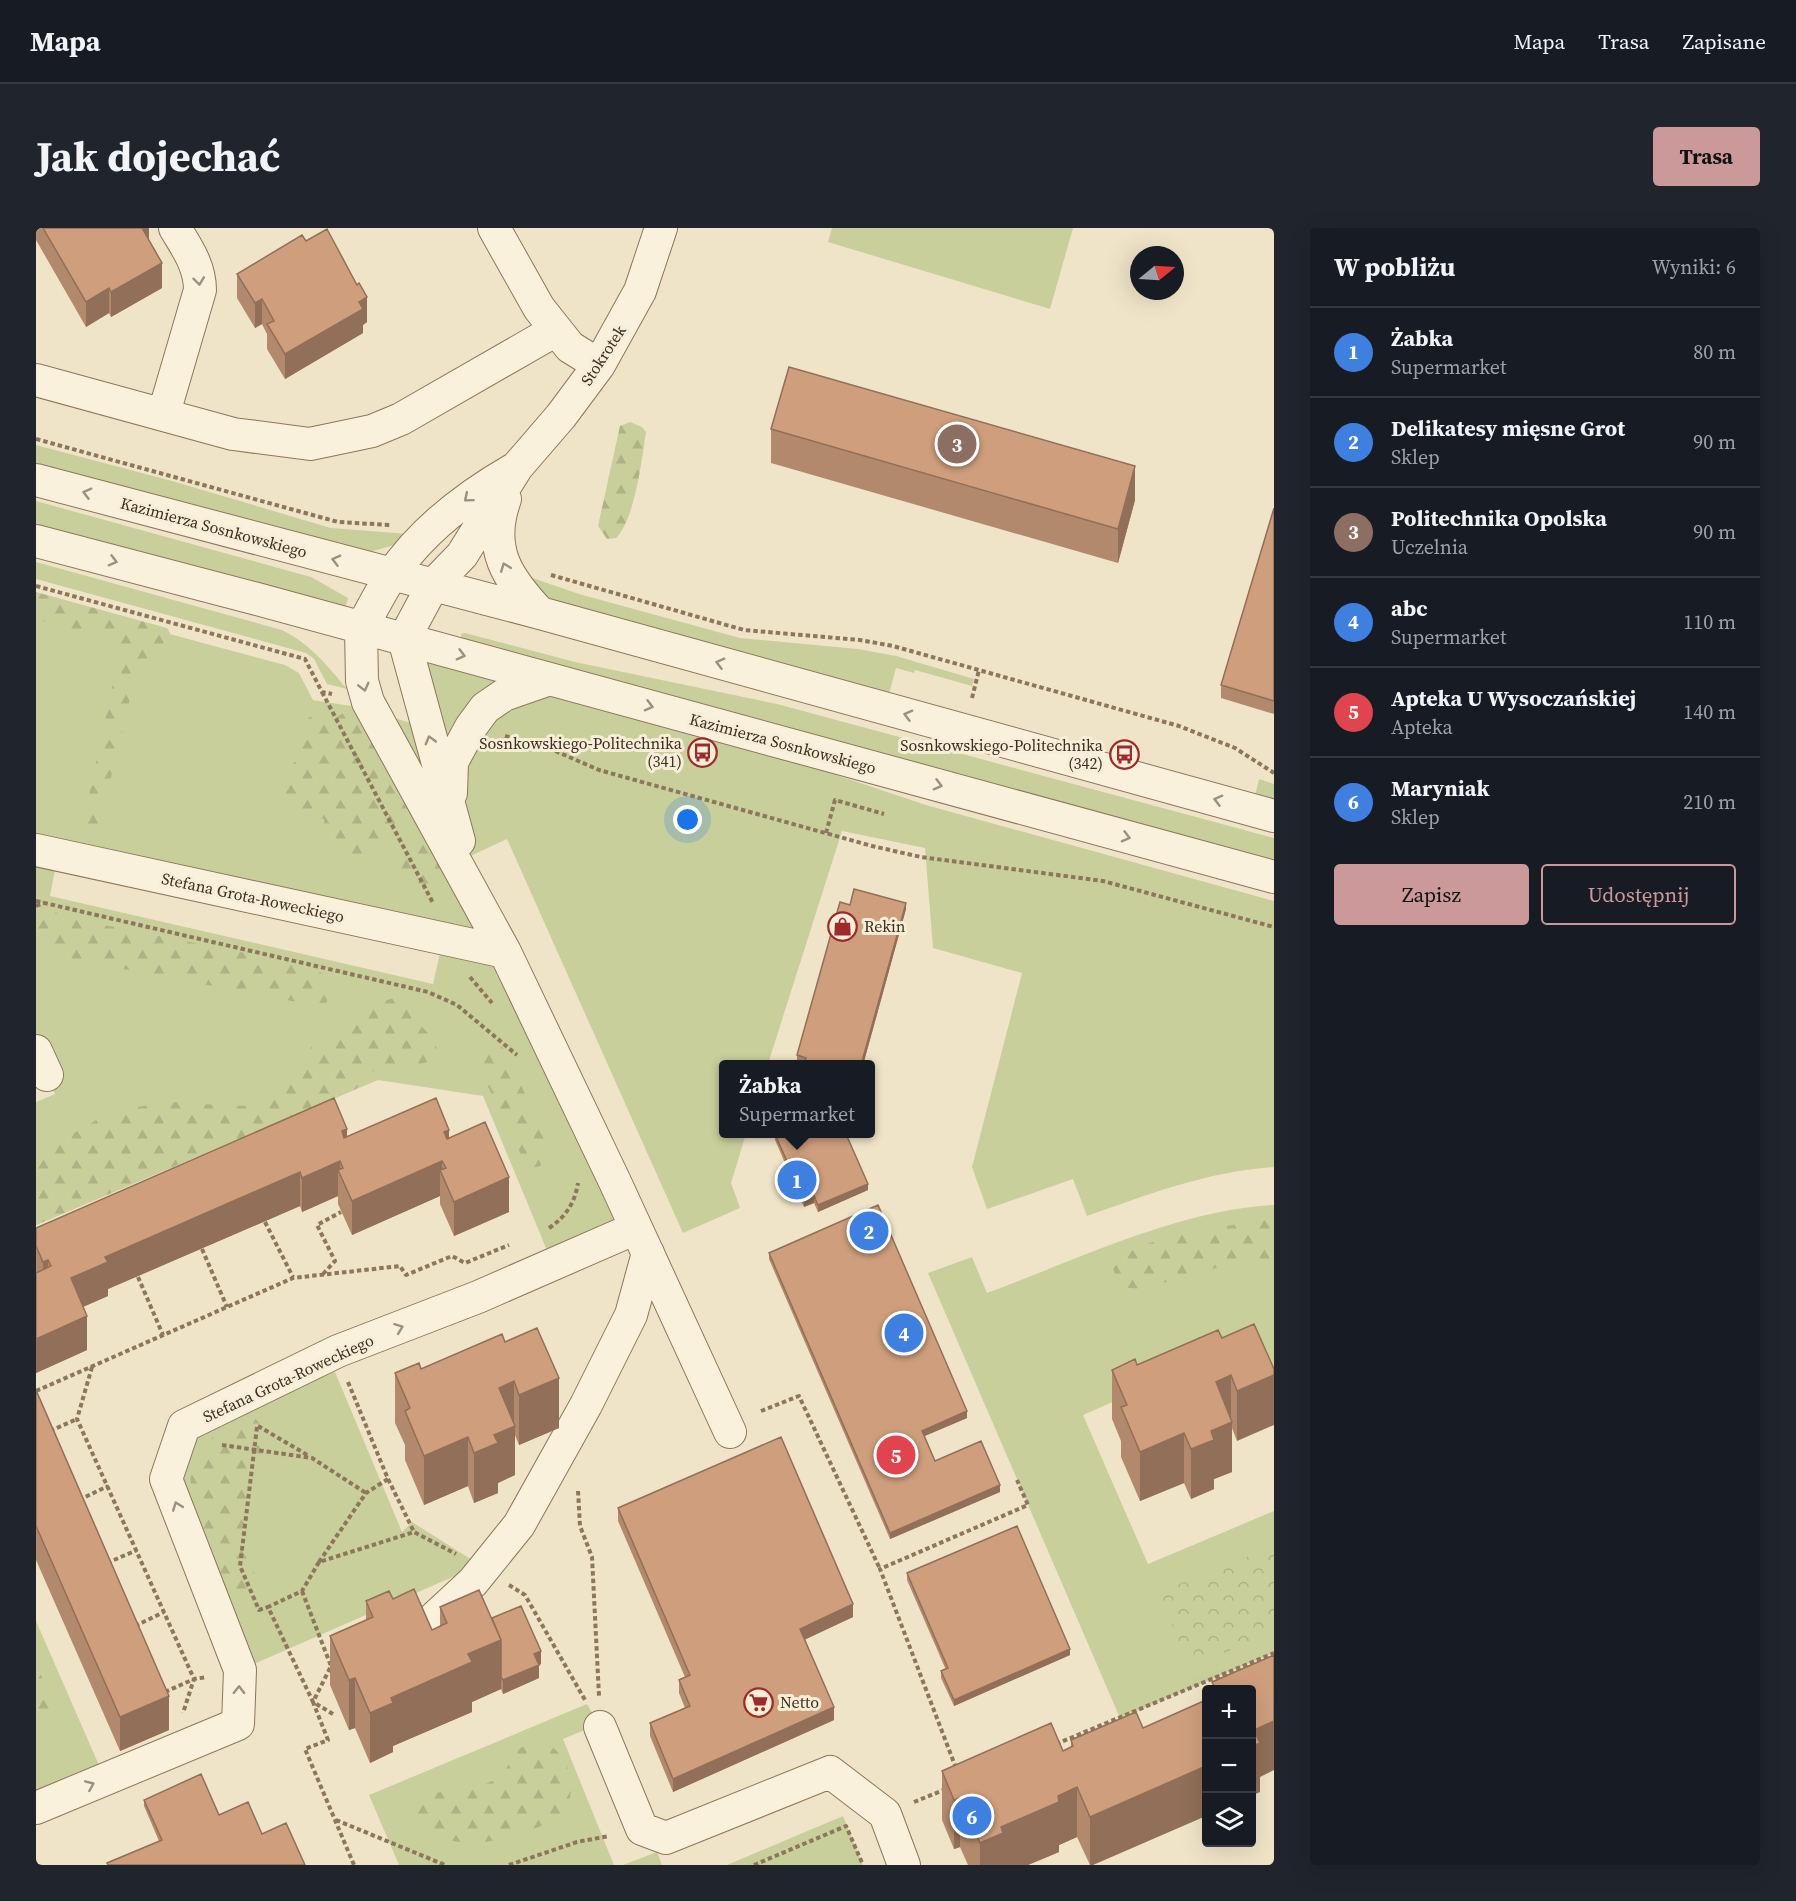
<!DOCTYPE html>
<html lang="pl">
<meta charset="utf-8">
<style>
body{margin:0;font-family:"Source Serif 4",serif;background:#20242c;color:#f1f3f6}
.controls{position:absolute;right:18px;bottom:18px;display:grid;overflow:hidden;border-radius:6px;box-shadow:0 6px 24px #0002}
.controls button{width:54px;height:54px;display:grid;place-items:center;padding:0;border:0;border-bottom:2px solid #363941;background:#171b24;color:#f1f3f6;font:30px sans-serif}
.compass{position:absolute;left:1094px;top:18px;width:54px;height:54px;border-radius:50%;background:#171b24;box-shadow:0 6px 24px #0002;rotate:72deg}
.you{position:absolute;left:652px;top:592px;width:21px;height:21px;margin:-15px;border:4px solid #fff;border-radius:50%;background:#1a73e8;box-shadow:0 0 0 9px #1a73e833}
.badge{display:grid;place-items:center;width:39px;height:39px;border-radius:50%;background:#cc999b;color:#fff;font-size:20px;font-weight:700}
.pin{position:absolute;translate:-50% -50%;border:3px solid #fff;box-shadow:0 2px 6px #0006}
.popup{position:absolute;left:683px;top:832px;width:156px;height:78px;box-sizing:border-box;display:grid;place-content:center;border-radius:6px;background:#171b24;filter:drop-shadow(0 2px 4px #0005);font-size:20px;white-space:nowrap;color:#9ea1a6}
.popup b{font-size:22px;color:#f1f3f6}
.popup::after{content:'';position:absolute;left:50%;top:100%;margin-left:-12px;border:12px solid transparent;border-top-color:#171b24}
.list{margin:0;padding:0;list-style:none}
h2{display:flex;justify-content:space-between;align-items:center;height:78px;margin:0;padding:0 24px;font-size:26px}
h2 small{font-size:20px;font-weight:400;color:#9ea1a6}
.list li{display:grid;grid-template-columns:39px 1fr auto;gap:18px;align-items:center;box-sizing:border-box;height:90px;padding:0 24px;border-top:2px solid #363941}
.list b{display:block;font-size:22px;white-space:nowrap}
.list p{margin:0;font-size:20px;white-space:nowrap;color:#9ea1a6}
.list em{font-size:20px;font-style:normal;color:#9ea1a6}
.actions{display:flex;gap:12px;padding:18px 24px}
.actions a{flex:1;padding:14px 0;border:2px solid #cc999b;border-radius:6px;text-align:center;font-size:21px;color:#cc999b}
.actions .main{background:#cc999b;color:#111}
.icon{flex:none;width:33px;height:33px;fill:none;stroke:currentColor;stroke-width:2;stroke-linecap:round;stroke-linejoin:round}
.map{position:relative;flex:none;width:1238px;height:1637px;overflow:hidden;border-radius:6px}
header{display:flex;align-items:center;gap:36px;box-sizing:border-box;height:84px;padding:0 30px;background:#171b24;border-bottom:2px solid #363941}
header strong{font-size:28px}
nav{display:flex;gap:33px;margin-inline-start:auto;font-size:21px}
.intro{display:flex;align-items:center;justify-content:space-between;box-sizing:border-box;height:144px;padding:0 36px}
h1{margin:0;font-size:42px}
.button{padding:15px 27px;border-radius:6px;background:#cc999b;color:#111;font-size:21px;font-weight:700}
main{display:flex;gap:36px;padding:0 36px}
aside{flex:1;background:#171b24;border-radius:6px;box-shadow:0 6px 24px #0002}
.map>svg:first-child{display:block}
.grass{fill:#c9cf9b;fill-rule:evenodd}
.forest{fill:url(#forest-firs)}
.park{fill:url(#park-crowns)}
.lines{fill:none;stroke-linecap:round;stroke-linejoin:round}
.minor-casing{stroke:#8d765c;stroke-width:34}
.path{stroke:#8d765c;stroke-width:4;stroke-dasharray:4.5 3;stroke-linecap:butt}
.minor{stroke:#faf1dc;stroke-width:32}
.wall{fill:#b2896c}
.shaded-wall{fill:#916f58}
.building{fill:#cf9f7d;stroke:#916f58;stroke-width:1.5}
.oneway{stroke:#9c907e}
.labels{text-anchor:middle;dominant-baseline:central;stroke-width:6;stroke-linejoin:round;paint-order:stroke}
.street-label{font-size:16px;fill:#3d2e20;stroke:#f7eed8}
.poi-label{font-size:16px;fill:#3d2e20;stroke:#f7eed8;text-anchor:end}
</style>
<header>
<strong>Mapa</strong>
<nav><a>Mapa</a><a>Trasa</a><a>Zapisane</a></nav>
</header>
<div class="intro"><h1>Jak dojechać</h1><a class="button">Trasa</a></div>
<main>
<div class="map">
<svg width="1238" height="1637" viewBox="0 0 1238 1637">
<defs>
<pattern id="forest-firs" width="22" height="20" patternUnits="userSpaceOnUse" patternTransform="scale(1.5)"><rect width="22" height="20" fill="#c9cf9b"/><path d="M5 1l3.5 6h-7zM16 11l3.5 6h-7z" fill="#aeb285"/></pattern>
<pattern id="park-crowns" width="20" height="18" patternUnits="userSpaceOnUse" patternTransform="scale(1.5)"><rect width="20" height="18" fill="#c9cf9b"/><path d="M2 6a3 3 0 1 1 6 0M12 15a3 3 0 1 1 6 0" fill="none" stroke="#aeb285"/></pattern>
</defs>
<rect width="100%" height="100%" fill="#f0e4c8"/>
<path class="grass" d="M796 0H1037L1014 81 792 14Z
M0 217 136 253 295 300 373 306 358 317 334 324 0 235Z
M0 273 275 349 312 370 309 381 0 297Z
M0 334 246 402C274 416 291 437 311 461L291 456 278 431 270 425 0 351Z
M485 346 543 366 704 410 822 421 860 428 938 451 936 458 879 442 878 445 860 440 852 470 511 373Z
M0 370 249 437 263 445 277 472 322 479 378 496 368 411 514 451 890 577 1238 673V939C1173 943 1112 966 1051 988L1037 951 951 981 936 939 986 745 897 720 889 620 806 603 732 836H688V906H710L695 955 704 980 647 1005 471 611 428 631 600 1000 517 1037 447 868 342 852 0 997V874L19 866 0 823ZM22 627 407 711 397 756 14 668Z
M429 405 539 434 741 476 1238 610V636L426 413 425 406Z
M1223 551 1238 556V573L1219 568Z
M1238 977V1166L1216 1113 1047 1187 1112 1336 1238 1283V1425L1084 1490 892 1045 936 1029 951 1065C1041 1032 1142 982 1238 977Z
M299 1144 366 1304 376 1294 444 1337 204 1442 130 1251 148 1198Z
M0 1393 69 1551 0 1580Z
M551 1476 563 1496 527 1511 578 1637H363L333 1567Z
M807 1588 827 1637H691Z
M621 1624 626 1637H587Z"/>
<path class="forest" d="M594 194 606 199 610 204C606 231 599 291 580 310L571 311 562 298 584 198Z
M0 364 131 400 134 405 132 414 102 437 61 607 54 613 45 603 85 419 82 414 0 391Z
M313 482 323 490 376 576V595L346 624 329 632 295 622 289 606 288 591 257 584 249 566 252 540 261 532 273 489 294 493Z
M392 611 405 632 408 657 401 663 366 655 361 650 364 637Z
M15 683 38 691 274 738 292 749 300 761 290 775 261 774 18 728 3 719 0 700Z
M361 769C370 776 373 782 380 791 390 806 400 807 402 829L381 838 359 836 335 844 320 861 0 997V933L23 914 77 882 138 874 194 878 224 877 245 864 258 850 266 832 282 810 321 795 339 776Z
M454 808 469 822 511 914 512 929 504 938 492 941 444 842 442 820Z
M1238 991V1032L1180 1040 1105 1061 1082 1059 1076 1035C1122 1002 1184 1000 1238 991Z
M214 1185 226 1198 232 1221 220 1234 216 1261V1337L222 1360 203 1368C198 1363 189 1359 186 1353 175 1334 147 1255 156 1236 168 1211 190 1197 214 1185Z
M0 1438 21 1479 20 1493 7 1498 0 1493Z
M511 1515C537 1532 540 1560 529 1587 495 1604 428 1631 395 1602 389 1598 385 1590 380 1584 390 1559 404 1566 425 1563 439 1561 453 1554 467 1549 478 1522 480 1516 511 1515Z"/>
<path class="park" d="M1238 1318V1405L1153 1439 1123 1364Z"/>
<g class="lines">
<defs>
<path id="minor" d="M458 0 503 80 534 119 563 137
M0 152 197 206 274 216 336 203 365 191 520 102
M128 185 164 62C164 38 151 20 139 0
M0 252 504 385 1238 588
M469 271C451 321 471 350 504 385
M0 313 221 371 1238 649
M325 401 326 453 332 474 469 724 579 954 694 1204
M325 401C335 383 344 365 355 348 385 303 431 268 478 241
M415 565 416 534 435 499 449 480 468 467 514 451
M423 613 368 411 397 357 426 327 481 239 525 188 563 137 604 63 625 0
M0 622 469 724
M0 823 11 847
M396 1392 437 1354 483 1297 550 1177 595 1087 612 1025
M564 1499 606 1601 630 1610 794 1544 849 1586 868 1637
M0 1580 202 1496 204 1442 130 1251 148 1198 302 1123 442 1069 600 1000"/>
</defs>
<use href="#minor" class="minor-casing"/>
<path class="path" d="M0 211 302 294 354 297
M515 347 708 402 824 412 857 418 1143 498 1199 520 1238 545
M0 358 269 431 286 464 296 466
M286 464 397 675
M936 470 943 442
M469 508 517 522 563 542 836 618 885 629 1067 653 1238 699
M790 605 799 572 848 586
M0 673 392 764 421 777 481 827
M0 678 8 675
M434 749 456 775
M229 994 257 1049
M513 1000C530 989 539 974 542 955
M166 1021 191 1079
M287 1046 299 1033 281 997 305 984
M102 1049 127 1107
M56 1139 41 1191 158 1451 171 1449
M0 1163 257 1050 364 1038 370 1047 416 1028 429 1035 473 1017
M725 1183 763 1168 844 1341
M222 1198 273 1228
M221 1199 204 1338 223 1382 232 1379
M14 1203 41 1191
M186 1217 276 1230 330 1265
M352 1251 378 1304
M542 1263 544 1298 556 1329 563 1468
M43 1272 72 1258
M283 1334 330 1265 352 1251 312 1154
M71 1335 101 1322
M473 1357 489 1367 549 1472
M266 1363 295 1438 277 1474 292 1512 269 1521 318 1637
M99 1398 128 1384
M129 1464 158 1451 147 1485
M297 1486 277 1474 232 1379 266 1363 283 1334 378 1304 420 1326
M1020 1516 1238 1425
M920 1540 844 1341 992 1277 981 1252
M878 1574 910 1561
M300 1592 409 1637
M473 1637 541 1614 573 1608
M718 1637 810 1598 827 1637"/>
<use href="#minor" class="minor"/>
</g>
<path class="wall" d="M0 0H113V13L126 60 75 89 73 85 50 99 0 12Z
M270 13 331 94 327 97V105L249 151 231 121V106L226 96 219 100 201 70V46Z
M735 201 1099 272 1082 335 735 235Z
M1238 280V486L1185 470V457Z
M814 677 870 681 827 837H768L761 834V827Z
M739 906 832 962 782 984 778 975 768 979 739 912Z
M311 909 413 910 473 984 418 1008 404 976V968L316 1007 302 976V968L266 984 264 978 72 1061V1068L47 1079 51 1122 0 1145V1000Z
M733 1025 931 1190 889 1208 899 1233 964 1264 854 1311 733 1031Z
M1218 1096 1201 1213 1196 1200V1244L1178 1251V1261L1155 1271 1148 1255 1104 1273 1085 1229V1213L1076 1191V1142L1101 1137 1186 1110Z
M469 1114 523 1200 483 1217 479 1207V1247L462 1255V1265L438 1275 432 1258 388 1277 369 1232V1217L359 1195V1145L385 1141Z
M0 1162 133 1502 84 1523 0 1332Z
M582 1280 817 1389 769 1411 798 1492 637 1564 614 1508V1495L649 1480 643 1465V1452L649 1449 582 1293Z
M871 1345 1034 1427 918 1478 905 1450V1443L910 1442 871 1352Z
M357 1371 396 1402 404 1398V1379L456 1390 505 1436 503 1437V1450L467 1466 465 1461 436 1474V1484L357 1518V1524L334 1535 319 1500 313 1502 294 1457V1408L330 1392V1373Z
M1107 1500 1057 1637H1054L1041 1609 1023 1617V1624L992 1637H932L924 1619 918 1621 906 1592V1543L1027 1523 1035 1519V1512Z
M108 1572 183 1587 226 1606 269 1637H71V1635L123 1613 108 1578Z"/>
<path class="shaded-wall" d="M103 0H113V15Z
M126 35V60L75 89V64Z
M73 60V85L50 99V74Z
M331 69V94L327 97V105L249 151V126Z
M226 71V96L219 100V75Z
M1099 238V272L1082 335V301Z
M870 675V681L827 837H825Z
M311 901V936L306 938V903Z
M413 902V936L408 904Z
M304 933V947L302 942V968L266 984V950Z
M406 933V947L404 942V968L316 1007V973Z
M264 944V978L72 1061V1068L35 1084V1050L69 1029Z
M473 949V984L418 1008V974Z
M832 956V962L782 984V977Z
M778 968V975L768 979V972Z
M12 1032V1066L7 1068V1034Z
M51 1088V1122L0 1145V1111Z
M1195 1147V1195L1196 1194V1244L1178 1251V1261L1155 1271V1221L1180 1154Z
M1238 1147V1197L1201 1213V1163Z
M523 1150V1200L483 1217V1167Z
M478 1153V1199L479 1198V1247L462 1255V1265L438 1275V1225L458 1207 463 1160Z
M931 1183V1190L886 1209V1203Z
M1148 1205V1255L1104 1273V1224Z
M432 1209V1258L388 1277V1228Z
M964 1257V1264L854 1311V1305Z
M817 1376V1389L764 1414V1401Z
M465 1412V1461L436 1474V1484L357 1518V1524L334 1535V1485L355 1470 432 1426Z
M1034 1421V1427L918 1478V1472Z
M505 1423V1436L503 1437V1450L467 1466V1452L498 1426Z
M319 1450V1500L313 1502V1452Z
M133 1468V1502L84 1523V1489Z
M798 1479V1492L637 1564V1551Z
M1238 1493V1542L1224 1549V1564L1215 1568V1519L1218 1502Z
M1170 1538V1588L1057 1637H1054V1589Z
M1041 1559V1609L1023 1617V1624L992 1637H944V1615L965 1599 1022 1568Z
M924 1570V1619L918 1621V1572Z"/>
<path class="building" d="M7 0H106L126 35 75 64 73 60 50 74Z
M291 1 321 57 323 55 331 69 323 74 327 81 249 126 231 96 238 93 226 71 219 75 201 46 266 7 270 13Z
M753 139 1099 238 1082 301 735 201Z
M1238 280V473L1185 457Z
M818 661 870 675 825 837H768L770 830 761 827 804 674 814 677Z
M298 870 311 901 306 903 308 910 400 870 413 902 408 904 411 911 449 894 473 949 418 974 404 942 410 940 406 933 316 973 302 942 307 940 304 933 266 950 264 944 69 1029 72 1034 35 1050 51 1088 0 1111V1045L15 1038 12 1032 7 1034 0 1018V1000Z
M739 906H810L832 956 782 977 778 968 768 972Z
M842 977 931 1183 886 1203 899 1233 945 1213 964 1257 854 1305 733 1025Z
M1218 1096 1238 1141V1147L1201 1163 1195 1147 1180 1154 1196 1194 1175 1203 1178 1212 1155 1221 1148 1205 1104 1224 1085 1179 1091 1177 1076 1142 1099 1131 1101 1137 1182 1102 1186 1110Z
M501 1100 523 1150 483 1167 478 1153 463 1160 479 1198 458 1207 462 1215 438 1225 432 1209 388 1228 369 1183 374 1180 359 1145 383 1135 385 1141 466 1106 469 1114Z
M0 1162 133 1468 84 1489 0 1298Z
M745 1209 817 1376 764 1401 798 1479 637 1551 614 1495 654 1478 643 1452 654 1447 582 1280Z
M981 1298 1034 1421 918 1472 905 1443 912 1440 871 1345Z
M378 1361 396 1402 411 1395 404 1379 443 1362 465 1412 432 1426 436 1434 355 1470 357 1475 334 1485 319 1450 313 1452 294 1408 337 1389 330 1373 353 1363 357 1371Z
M485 1378 505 1423 498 1426 503 1437 467 1452 465 1449V1412L456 1390Z
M1238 1427V1493L1218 1502 1224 1515 1215 1519V1461H1179L1176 1454Z
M1170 1472V1538L1054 1589 1041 1559 1022 1568 1023 1574 965 1599 967 1605 944 1615 924 1570 918 1572 906 1543 1015 1495 1027 1523 1037 1518 1035 1512 1100 1484 1107 1500Z
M165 1546 183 1587 212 1574 226 1606 250 1595 269 1637H72L71 1635 126 1612 108 1572Z"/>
<defs><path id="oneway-chevron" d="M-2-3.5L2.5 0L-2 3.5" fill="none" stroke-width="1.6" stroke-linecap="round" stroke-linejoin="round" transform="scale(1.5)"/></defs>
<g class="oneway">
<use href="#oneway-chevron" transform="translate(163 53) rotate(83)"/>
<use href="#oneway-chevron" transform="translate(51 265) rotate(-165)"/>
<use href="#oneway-chevron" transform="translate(432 270) rotate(140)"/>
<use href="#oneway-chevron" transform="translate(300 332) rotate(-165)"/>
<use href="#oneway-chevron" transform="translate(77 333) rotate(15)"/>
<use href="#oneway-chevron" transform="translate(469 339) rotate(-111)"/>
<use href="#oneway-chevron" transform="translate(425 427) rotate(15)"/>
<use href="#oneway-chevron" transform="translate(684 435) rotate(-165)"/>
<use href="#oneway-chevron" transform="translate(328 459) rotate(76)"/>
<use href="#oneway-chevron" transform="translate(613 478) rotate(15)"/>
<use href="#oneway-chevron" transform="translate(872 487) rotate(-165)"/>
<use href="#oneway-chevron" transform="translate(394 512) rotate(-105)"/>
<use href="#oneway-chevron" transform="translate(902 557) rotate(15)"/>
<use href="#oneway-chevron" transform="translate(1182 572) rotate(-165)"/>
<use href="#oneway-chevron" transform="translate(1090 609) rotate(15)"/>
<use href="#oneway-chevron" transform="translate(363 1100) rotate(-21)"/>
<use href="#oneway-chevron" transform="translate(141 1278) rotate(-111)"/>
<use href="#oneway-chevron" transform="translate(203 1462) rotate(-89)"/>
<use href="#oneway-chevron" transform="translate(54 1557) rotate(-23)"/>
</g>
<defs>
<symbol id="bus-ring" viewBox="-11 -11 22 22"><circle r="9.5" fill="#f7eed8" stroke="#9e2a2b" stroke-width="1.5"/><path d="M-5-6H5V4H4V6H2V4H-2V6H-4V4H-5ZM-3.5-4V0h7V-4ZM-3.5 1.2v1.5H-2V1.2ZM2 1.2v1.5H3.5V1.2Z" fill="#9e2a2b"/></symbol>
<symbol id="shop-ring" viewBox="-11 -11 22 22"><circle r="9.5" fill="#f7eed8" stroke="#9e2a2b" stroke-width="1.5"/><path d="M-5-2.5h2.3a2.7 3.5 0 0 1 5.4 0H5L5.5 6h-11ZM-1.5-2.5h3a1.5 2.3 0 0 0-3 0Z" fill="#9e2a2b"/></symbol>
<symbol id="supermarket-ring" viewBox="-11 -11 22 22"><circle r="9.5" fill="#f7eed8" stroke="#9e2a2b" stroke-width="1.5"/><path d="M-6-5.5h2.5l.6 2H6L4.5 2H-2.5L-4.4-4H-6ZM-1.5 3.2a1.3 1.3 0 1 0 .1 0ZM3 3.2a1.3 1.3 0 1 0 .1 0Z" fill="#9e2a2b"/></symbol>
</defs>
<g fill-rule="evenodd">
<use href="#bus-ring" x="650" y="508" width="33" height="33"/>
<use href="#bus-ring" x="1072" y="510" width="33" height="33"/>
<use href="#shop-ring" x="790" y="682" width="33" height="33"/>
<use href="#supermarket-ring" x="706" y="1458" width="33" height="33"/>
</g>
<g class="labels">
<g class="street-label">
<text transform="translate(567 127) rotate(-57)">Stokrotek</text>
<text transform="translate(178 299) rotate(15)">Kazimierza Sosnkowskiego</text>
<text transform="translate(747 515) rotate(15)">Kazimierza Sosnkowskiego</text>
<text transform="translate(217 669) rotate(12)">Stefana Grota-Roweckiego</text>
<text transform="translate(252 1150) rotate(-25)">Stefana Grota-Roweckiego</text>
</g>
<g class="poi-label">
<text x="646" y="515">Sosnkowskiego-Politechnika<tspan x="646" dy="18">(341)</tspan></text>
<text x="1067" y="517">Sosnkowskiego-Politechnika<tspan x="1067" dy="18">(342)</tspan></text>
<text x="828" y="698" text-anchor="start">Rekin</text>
<text x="744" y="1474" text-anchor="start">Netto</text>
</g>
</g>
</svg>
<div class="controls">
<button>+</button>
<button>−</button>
<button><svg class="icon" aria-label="layers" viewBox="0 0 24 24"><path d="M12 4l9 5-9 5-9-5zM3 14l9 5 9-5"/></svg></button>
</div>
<svg class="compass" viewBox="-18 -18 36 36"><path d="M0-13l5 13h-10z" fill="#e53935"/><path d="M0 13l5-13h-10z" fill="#9ea1a6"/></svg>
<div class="you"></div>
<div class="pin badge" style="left:761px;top:952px;background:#3f7fe0">1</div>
<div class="popup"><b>Żabka</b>Supermarket</div>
<div class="pin badge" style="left:833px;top:1003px;background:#3f7fe0">2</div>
<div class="pin badge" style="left:921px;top:216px;background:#8d6e63">3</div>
<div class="pin badge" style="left:868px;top:1105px;background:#3f7fe0">4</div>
<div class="pin badge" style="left:860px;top:1227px;background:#e0444e">5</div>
<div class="pin badge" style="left:936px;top:1588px;background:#3f7fe0">6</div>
</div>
<aside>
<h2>W pobliżu<small>Wyniki: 6</small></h2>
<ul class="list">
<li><span class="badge" style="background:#3f7fe0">1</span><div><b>Żabka</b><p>Supermarket</p></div><em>80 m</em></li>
<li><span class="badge" style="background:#3f7fe0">2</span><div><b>Delikatesy mięsne Grot</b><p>Sklep</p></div><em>90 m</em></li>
<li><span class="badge" style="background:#8d6e63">3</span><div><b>Politechnika Opolska</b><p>Uczelnia</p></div><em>90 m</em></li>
<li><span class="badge" style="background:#3f7fe0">4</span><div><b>abc</b><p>Supermarket</p></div><em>110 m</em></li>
<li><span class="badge" style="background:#e0444e">5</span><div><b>Apteka U Wysoczańskiej</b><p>Apteka</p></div><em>140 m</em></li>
<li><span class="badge" style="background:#3f7fe0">6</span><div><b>Maryniak</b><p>Sklep</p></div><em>210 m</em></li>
</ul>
<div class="actions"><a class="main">Zapisz</a><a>Udostępnij</a></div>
</aside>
</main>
